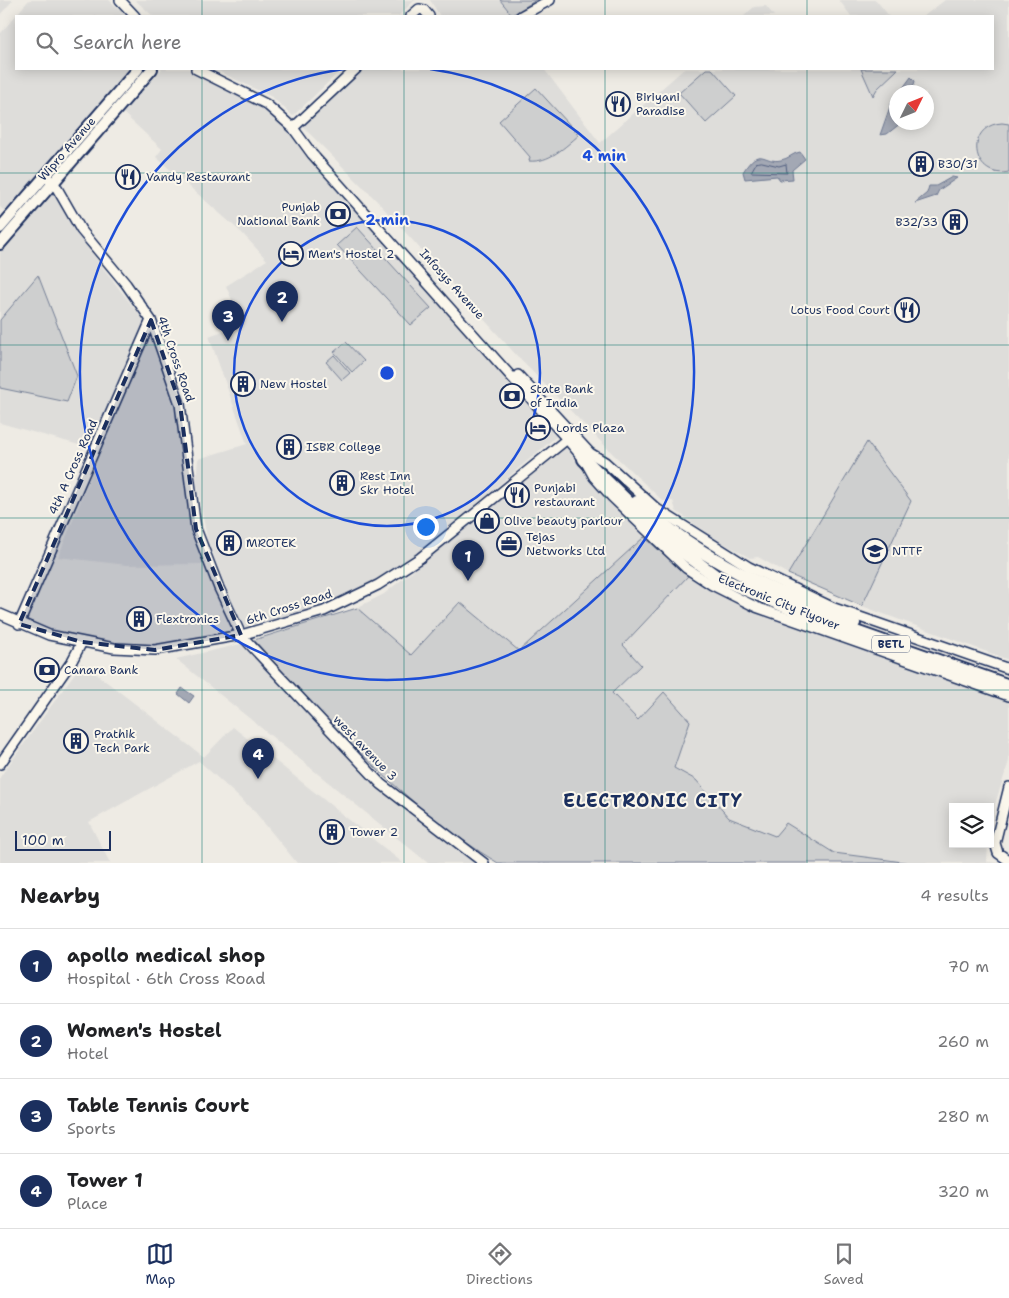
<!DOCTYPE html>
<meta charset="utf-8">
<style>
body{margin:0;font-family:"Shantell Sans",sans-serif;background:#f2f2f2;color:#202124}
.controls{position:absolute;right:15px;bottom:15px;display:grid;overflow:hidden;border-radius:0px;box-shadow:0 2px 12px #0003}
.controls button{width:45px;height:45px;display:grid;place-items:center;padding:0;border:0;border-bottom:1px solid #e0e0e0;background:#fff;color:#202124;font:25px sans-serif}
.compass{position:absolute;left:889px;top:85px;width:45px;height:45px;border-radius:50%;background:#fff;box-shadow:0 2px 12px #0003;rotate:47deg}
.scale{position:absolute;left:15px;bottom:12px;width:96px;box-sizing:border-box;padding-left:5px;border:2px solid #1b2f5e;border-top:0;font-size:14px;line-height:18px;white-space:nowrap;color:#1b2f5e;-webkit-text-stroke:4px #fbf7ec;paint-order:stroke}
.you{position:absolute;left:425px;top:526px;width:18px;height:18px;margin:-12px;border:4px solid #fff;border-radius:50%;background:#1a73e8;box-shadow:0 0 0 8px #1a73e833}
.badge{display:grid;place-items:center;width:32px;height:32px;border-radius:50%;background:#1b2f5e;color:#fff;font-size:16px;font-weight:700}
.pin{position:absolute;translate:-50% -41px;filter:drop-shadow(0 1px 2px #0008)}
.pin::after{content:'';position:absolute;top:26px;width:18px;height:15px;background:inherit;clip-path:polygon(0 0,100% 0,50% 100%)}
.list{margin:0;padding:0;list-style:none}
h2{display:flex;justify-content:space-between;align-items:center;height:65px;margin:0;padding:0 20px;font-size:21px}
h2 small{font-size:16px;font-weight:400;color:#757577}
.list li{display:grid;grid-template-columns:32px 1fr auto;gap:15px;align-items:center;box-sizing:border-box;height:75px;padding:0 20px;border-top:1px solid #e0e0e0}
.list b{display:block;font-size:19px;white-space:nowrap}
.list p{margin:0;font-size:16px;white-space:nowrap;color:#757577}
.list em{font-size:16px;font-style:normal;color:#757577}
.icon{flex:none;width:28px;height:28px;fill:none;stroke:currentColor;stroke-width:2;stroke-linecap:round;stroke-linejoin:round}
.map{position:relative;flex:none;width:1009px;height:863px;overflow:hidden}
.search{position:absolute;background:#fff;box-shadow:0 2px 12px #0003;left:15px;right:15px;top:15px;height:55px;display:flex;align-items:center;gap:12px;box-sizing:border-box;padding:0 18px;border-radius:0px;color:#757577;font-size:19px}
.sheet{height:365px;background:#fff}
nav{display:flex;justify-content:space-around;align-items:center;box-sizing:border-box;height:70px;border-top:1px solid #e0e0e0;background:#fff;font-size:14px;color:#757577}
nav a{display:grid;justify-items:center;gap:2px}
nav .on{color:#1b2f5e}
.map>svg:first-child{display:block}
.built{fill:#deddda;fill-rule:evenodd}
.green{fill:#cecfcf;stroke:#747f96}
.water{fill:#a3a8b4;stroke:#6d7892}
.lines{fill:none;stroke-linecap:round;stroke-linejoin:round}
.shore{stroke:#515f80;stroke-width:1}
.tertiary-casing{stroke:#1b2f5e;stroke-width:12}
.secondary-casing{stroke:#1b2f5e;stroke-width:14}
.motorway-casing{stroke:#1b2f5e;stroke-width:16}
.tertiary{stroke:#fbf7ec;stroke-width:9}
.secondary{stroke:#fbf7ec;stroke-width:10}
.motorway{stroke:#fbf7ec;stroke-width:12}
.marked{fill:#1b2f5e;fill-opacity:0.2;stroke:#1b2f5e;stroke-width:4;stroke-dasharray:10 6;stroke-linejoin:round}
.grid{fill:none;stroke:#0f766e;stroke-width:1;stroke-opacity:0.55}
.ring{fill:none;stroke:#1d4ed8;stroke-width:2.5}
.labels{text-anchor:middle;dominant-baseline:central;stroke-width:4;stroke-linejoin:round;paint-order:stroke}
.shield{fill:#fbf7ec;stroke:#5e6b89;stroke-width:1}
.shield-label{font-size:11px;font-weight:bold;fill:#1b2f5e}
.poi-label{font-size:12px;fill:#1b2f5e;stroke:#fbf7ec;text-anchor:start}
.street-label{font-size:12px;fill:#1b2f5e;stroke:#fbf7ec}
.district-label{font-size:18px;font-weight:bold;letter-spacing:1px;fill:#1b2f5e;stroke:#fbf7ec}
.centre{fill:#1d4ed8;stroke:#fbf7ec;stroke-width:2.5}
.ring-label{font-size:15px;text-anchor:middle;font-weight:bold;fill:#1d4ed8;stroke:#fbf7ec;stroke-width:4;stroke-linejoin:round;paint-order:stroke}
</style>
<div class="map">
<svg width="1009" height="863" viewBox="0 0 1009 863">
<rect width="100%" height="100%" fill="#eeebe4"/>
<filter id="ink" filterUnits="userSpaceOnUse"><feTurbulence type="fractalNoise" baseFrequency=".02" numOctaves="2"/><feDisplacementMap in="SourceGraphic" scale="10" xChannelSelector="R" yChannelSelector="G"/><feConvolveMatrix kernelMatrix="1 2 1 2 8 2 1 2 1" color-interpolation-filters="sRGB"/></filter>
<g filter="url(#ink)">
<path class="built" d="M0 0H13L0 15Z
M29 0H109L126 16H16V69H131L72 134 7 213 0 207V34Z
M135 0H415L398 16H153Z
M430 0H500L512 15 440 16Z
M839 0H876L889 16H851Z
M945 0H1009V660L862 606 788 574 758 557 750 558 714 538 676 511 673 501H663L613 454 519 358 377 201 302 126 363 69H544L600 143 684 69H993V16H924ZM896 92H926V122H896Z
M766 6 774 16H744L754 7Z
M162 69H189L263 106 277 118 340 192 558 435 416 555 375 582 322 609 244 627 229 596 207 538 196 481 198 459 247 444 209 336 242 324 226 286 267 260 242 233 156 157 162 149 123 113Z
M214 69H342L293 116 272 97Z
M53 193 77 234 144 321 90 448 0 423V250Z
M150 328 176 414 188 516 203 564 127 565 58 557Z
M566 448 609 499 644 537 688 576 723 596 786 623 1009 700V761L995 804 990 830V807H953V844H988L987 862 999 863H498L471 846 391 784 341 735 254 640 348 612 384 594Z
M241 644 421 820 478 863H428L176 659Z
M82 663 204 757 233 727 403 863H297L255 812 199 761 89 822 110 863H0V777Z"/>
<path class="green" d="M500 0H536L512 15Z
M706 69H712L736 96 706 123 679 93Z
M861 69H898L877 89 873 96Z
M536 88 579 135C565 147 549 163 529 161L530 157 499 121Z
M1002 123 1009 124V172C971 180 964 125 1002 123Z
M357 227 431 308 411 325 337 245Z
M38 275 77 376 67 402 0 388V320Z
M346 342 364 361 352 372 334 352Z
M334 355 350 373 342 380 326 362Z
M867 442 911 501 862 606 788 574Z
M644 537 688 576 623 645 641 665 612 693 638 720 664 692 690 721 674 768 696 780 729 818 775 836 786 823 834 853 911 863H498C402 805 329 722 254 640L357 608 411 655 460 602 519 651Z"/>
<path class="water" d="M911 77 915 81 912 92H900Z
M896 97V122L901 123 887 134 880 135 891 104Z
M800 152 805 159 792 170 793 179 780 180 777 176 745 179 743 172C760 144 764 164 781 160 788 159 793 153 800 152Z
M952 177 957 178 939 190 936 196 915 203 927 193 929 186H936Z
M182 688 194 696 189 703 178 694Z"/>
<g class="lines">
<path class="shore" d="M762 162 779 166 786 164 787 173 751 172 756 163Z"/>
<defs>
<path id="tertiary" d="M120 0 135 16
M411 16 419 9 424 10 429 16
M521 16 550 0
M196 69 266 104 293 128 312 154 567 439 584 459 594 477 612 497 686 568 712 585 756 607 1009 696
M293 128 356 69
M48 179 54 183 81 230 126 284 151 320 180 404 196 529 219 588 241 635 381 784 484 863
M518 375 590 453 605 462 657 509 749 567 834 608 1009 669
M0 614 49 635 114 648 155 650 241 635 324 611 378 585 420 558 572 435
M19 624 151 320
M0 764 72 661 82 642
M1008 863V860L998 853 995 843 1009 787"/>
<path id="secondary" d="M0 228 138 69
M0 244 152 69"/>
<path id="motorway" d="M584 459 668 541 717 577 796 611 1009 686
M637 502C697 558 778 595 854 623"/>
</defs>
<use href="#tertiary" class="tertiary-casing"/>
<use href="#secondary" class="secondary-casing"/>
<use href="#motorway" class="motorway-casing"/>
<use href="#tertiary" class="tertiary"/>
<use href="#secondary" class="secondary"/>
<use href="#motorway" class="motorway"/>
</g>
</g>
<path class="marked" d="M151 320 180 404 196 529 241 635 155 650 82 642 19 624Z"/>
<path class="grid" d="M202 0V16M404 0V16M605 0V16M807 0V16M202 69V863M404 69V863M605 69V863M807 69V863M0 173H1009M0 345H1009M0 518H1009M0 690H1009"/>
<g class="ring">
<circle cx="387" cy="373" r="153"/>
<path d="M430 69A307 307 0 1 1 344 69"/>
</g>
<defs>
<symbol id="restaurant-ring" viewBox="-11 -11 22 22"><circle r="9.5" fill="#fbf7ec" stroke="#1b2f5e" stroke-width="1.5"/><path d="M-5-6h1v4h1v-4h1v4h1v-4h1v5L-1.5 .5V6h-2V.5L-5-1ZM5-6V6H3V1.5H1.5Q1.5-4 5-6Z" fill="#1b2f5e"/></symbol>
<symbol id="building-ring" viewBox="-11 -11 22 22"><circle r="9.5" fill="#fbf7ec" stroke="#1b2f5e" stroke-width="1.5"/><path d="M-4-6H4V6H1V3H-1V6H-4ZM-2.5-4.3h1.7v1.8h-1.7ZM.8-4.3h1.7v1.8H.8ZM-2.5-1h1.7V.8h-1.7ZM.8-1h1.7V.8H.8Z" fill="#1b2f5e"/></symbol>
<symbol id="bank-ring" viewBox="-11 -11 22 22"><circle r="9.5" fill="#fbf7ec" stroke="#1b2f5e" stroke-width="1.5"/><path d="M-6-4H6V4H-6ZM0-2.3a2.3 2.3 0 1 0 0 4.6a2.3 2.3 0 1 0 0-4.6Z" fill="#1b2f5e"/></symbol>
<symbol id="hotel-ring" viewBox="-11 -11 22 22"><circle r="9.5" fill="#fbf7ec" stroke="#1b2f5e" stroke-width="1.5"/><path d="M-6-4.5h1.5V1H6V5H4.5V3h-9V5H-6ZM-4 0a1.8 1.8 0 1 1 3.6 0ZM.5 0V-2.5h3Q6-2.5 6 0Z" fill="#1b2f5e"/></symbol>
<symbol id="shop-ring" viewBox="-11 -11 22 22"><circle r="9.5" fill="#fbf7ec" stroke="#1b2f5e" stroke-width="1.5"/><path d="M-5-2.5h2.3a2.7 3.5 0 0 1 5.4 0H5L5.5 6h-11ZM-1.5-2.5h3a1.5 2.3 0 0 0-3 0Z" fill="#1b2f5e"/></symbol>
<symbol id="office-ring" viewBox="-11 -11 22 22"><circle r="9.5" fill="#fbf7ec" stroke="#1b2f5e" stroke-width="1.5"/><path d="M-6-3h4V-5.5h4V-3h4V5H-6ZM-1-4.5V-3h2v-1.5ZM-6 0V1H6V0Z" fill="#1b2f5e"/></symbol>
<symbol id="university-ring" viewBox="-11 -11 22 22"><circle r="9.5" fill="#fbf7ec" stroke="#1b2f5e" stroke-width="1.5"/><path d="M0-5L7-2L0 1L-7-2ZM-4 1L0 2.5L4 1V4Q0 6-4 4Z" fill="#1b2f5e"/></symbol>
</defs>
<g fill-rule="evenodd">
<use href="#restaurant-ring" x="604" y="90" width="28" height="28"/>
<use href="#building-ring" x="907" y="150" width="28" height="28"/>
<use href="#restaurant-ring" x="114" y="163" width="28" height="28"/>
<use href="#bank-ring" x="324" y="200" width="28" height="28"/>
<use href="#building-ring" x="941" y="208" width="28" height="28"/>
<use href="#hotel-ring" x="277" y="240" width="28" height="28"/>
<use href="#restaurant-ring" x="893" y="296" width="28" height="28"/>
<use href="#building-ring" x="229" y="370" width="28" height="28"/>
<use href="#bank-ring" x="498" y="382" width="28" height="28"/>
<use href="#hotel-ring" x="524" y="414" width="28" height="28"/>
<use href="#building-ring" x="275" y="433" width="28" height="28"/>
<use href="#building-ring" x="328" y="469" width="28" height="28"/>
<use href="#restaurant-ring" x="503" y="481" width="28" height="28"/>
<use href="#shop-ring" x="473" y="507" width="28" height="28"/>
<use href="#building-ring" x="215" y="529" width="28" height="28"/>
<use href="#office-ring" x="495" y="530" width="28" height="28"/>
<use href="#university-ring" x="861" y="537" width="28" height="28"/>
<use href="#building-ring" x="125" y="605" width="28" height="28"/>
<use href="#bank-ring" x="33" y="656" width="28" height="28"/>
<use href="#building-ring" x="62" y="727" width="28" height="28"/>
<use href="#building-ring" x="318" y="818" width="28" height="28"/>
</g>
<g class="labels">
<rect class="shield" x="872" y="635.5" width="38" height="17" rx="4"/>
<g class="shield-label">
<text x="891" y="644">BETL</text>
</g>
<g class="poi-label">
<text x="636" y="97">Biriyani<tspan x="636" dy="14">Paradise</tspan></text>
<text x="938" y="164">B30/31</text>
<text x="146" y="177">Vandy Restaurant</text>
<text x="320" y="207" text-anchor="end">Punjab<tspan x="320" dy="14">National Bank</tspan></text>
<text x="938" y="222" text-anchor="end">B32/33</text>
<text x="308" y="254">Men's Hostel 2</text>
<text x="890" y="310" text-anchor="end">Lotus Food Court</text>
<text x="260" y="384">New Hostel</text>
<text x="530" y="389">State Bank<tspan x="530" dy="14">of India</tspan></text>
<text x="556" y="428">Lords Plaza</text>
<text x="306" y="447">ISBR College</text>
<text x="360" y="476">Rest Inn<tspan x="360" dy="14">Skr Hotel</tspan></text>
<text x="534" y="488">Punjabi<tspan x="534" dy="14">restaurant</tspan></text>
<text x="504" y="521">Olive beauty parlour</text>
<text x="526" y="537">Tejas<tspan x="526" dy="14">Networks Ltd</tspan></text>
<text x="246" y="543">MROTEK</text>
<text x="892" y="551">NTTF</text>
<text x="156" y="619">Flextronics</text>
<text x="64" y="670">Canara Bank</text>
<text x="94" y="734">Prathik<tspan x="94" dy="14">Tech Park</tspan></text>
<text x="350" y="832">Tower 2</text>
</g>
<g class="street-label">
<text transform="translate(67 149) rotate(-49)">Wipro Avenue</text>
<text transform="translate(452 284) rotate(48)">Infosys Avenue</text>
<text transform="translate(176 359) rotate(71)">4th Cross Road</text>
<text transform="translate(73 467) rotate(-66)">4th A Cross Road</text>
<text transform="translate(779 602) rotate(22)">Electronic City Flyover</text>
<text transform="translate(289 607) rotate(-18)">6th Cross Road</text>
<text transform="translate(365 748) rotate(46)">west avenue 3</text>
</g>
<g class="district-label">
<text x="653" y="801">ELECTRONIC CITY</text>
</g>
</g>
<circle cx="387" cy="373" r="8" class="centre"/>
<g class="ring-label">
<text x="604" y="161">4 min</text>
<text x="387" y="225">2 min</text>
</g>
</svg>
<div class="controls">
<button><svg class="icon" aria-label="layers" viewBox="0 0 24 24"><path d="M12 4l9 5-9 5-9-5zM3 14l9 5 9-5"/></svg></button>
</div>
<svg class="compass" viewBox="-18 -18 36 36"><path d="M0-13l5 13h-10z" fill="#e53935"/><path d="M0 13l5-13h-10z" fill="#757577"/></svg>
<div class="scale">100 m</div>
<div class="you"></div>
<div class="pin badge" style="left:468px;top:581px">1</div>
<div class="pin badge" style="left:282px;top:322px">2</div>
<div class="pin badge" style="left:228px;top:341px">3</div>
<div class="pin badge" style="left:258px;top:779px">4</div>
<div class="search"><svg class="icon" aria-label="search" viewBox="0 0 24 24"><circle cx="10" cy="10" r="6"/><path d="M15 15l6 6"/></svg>Search here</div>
</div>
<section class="sheet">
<h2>Nearby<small>4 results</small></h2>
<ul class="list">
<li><span class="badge">1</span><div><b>apollo medical shop</b><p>Hospital · 6th Cross Road</p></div><em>70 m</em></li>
<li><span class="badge">2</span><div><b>Women's Hostel</b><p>Hotel</p></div><em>260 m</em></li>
<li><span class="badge">3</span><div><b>Table Tennis Court</b><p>Sports</p></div><em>280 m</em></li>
<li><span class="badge">4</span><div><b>Tower 1</b><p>Place</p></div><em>320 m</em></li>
</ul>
</section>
<nav>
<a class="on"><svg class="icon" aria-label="map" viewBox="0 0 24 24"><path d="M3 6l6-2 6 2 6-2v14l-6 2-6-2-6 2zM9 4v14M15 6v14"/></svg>Map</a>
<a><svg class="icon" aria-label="directions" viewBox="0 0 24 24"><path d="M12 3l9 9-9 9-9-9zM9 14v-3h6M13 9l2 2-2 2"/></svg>Directions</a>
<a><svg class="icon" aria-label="saved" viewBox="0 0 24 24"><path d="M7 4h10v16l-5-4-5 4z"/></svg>Saved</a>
</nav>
